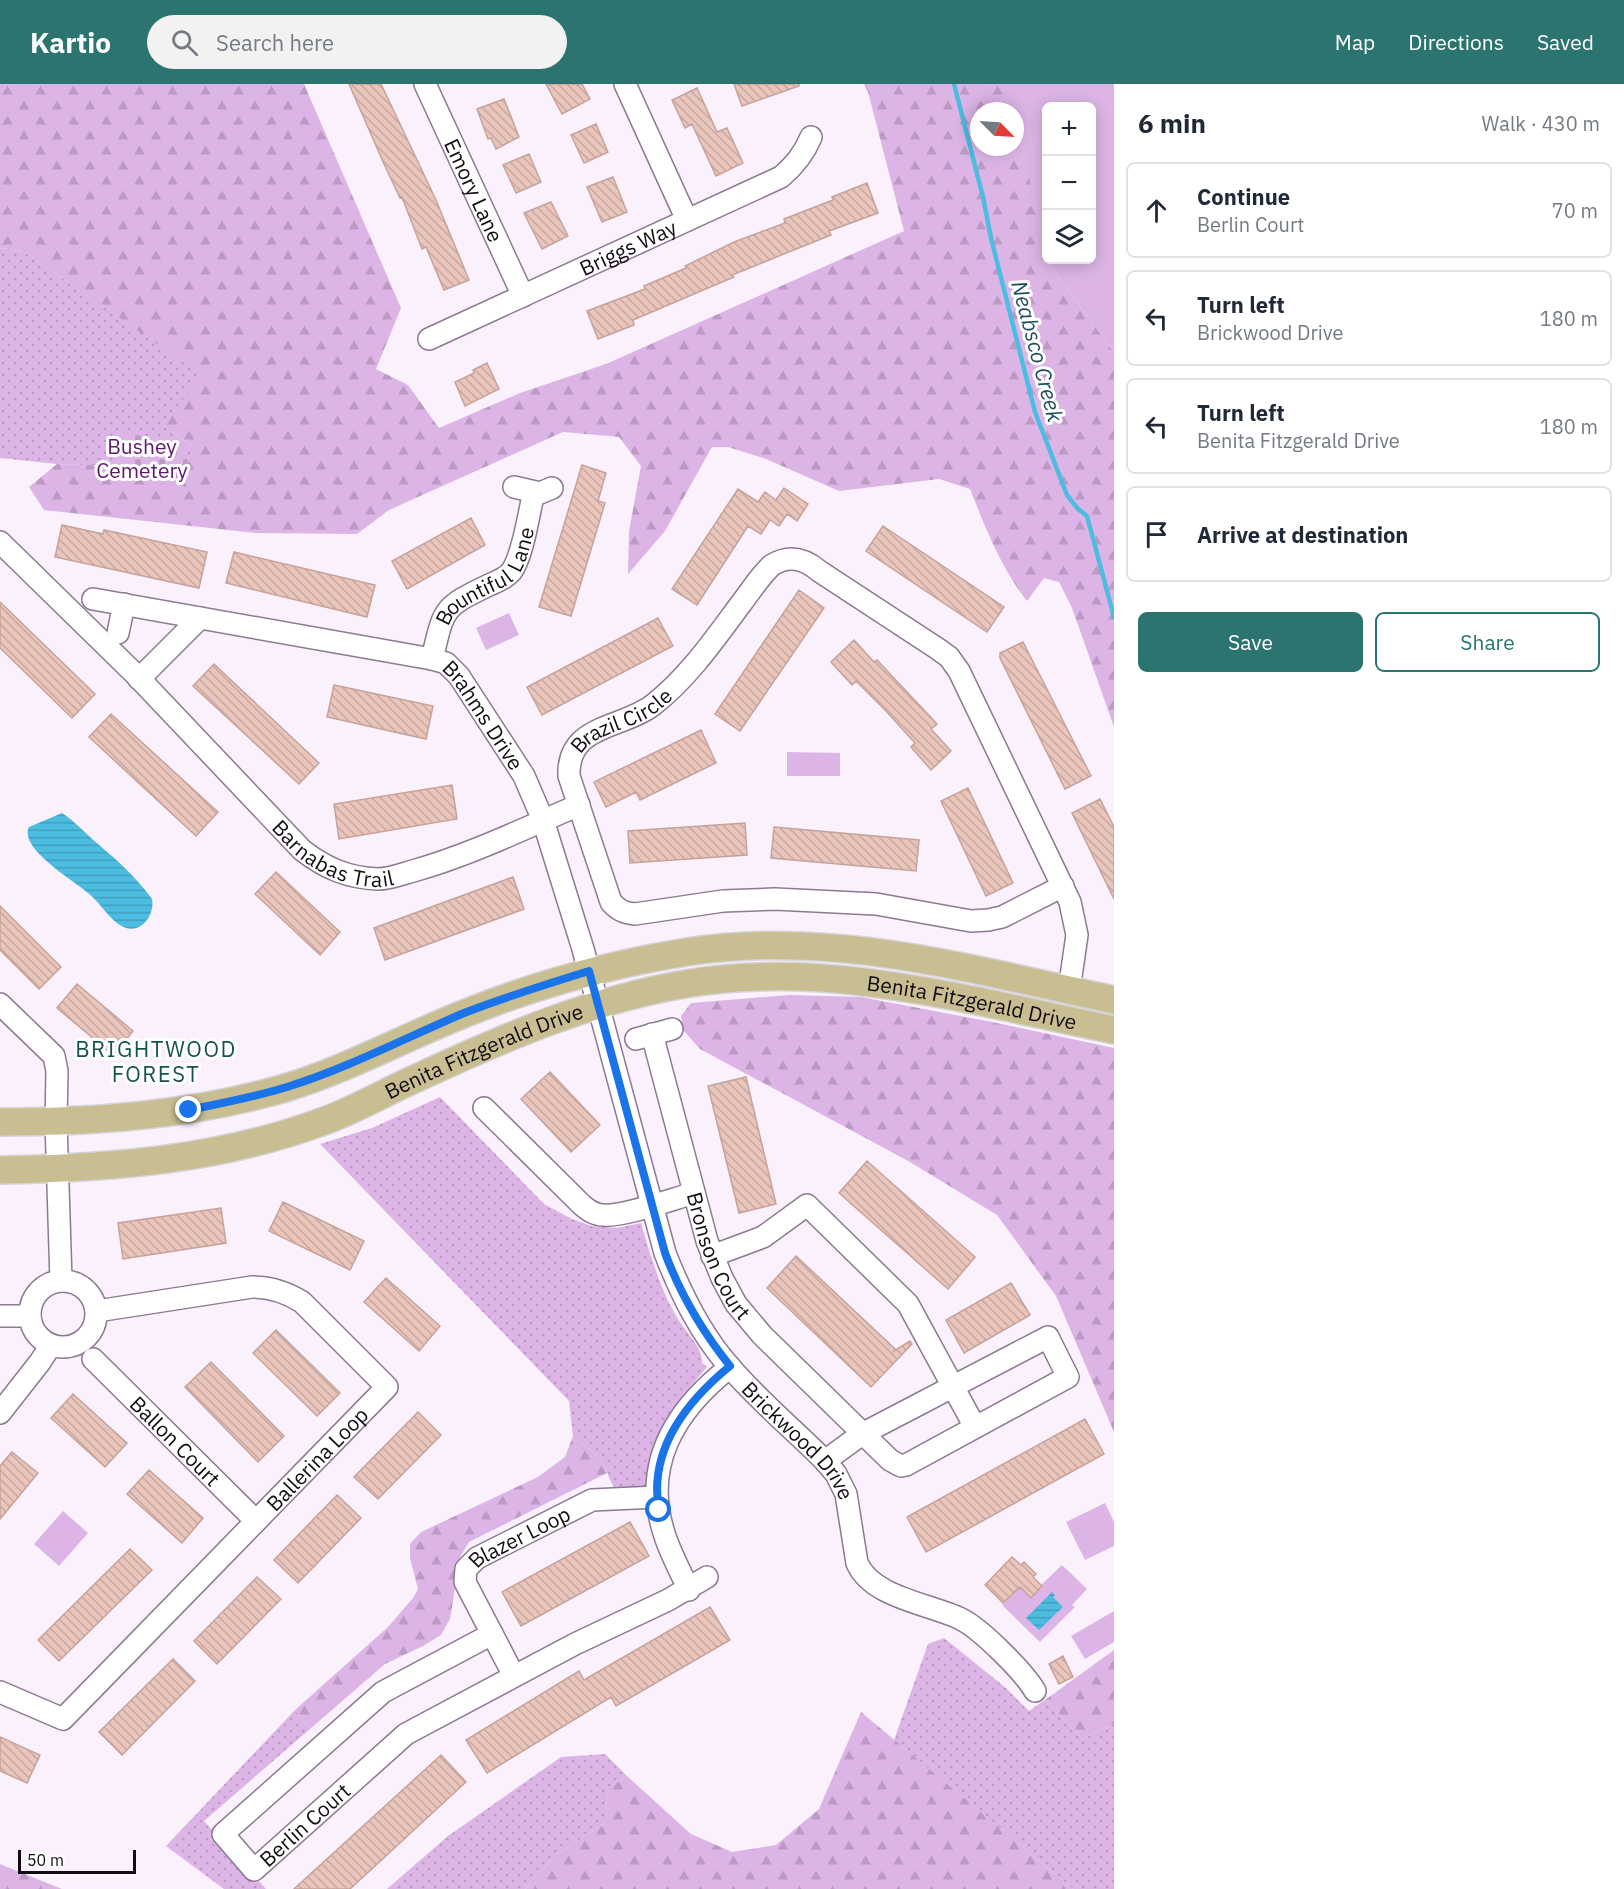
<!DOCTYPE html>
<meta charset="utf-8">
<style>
body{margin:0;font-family:"IBM Plex Sans",sans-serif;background:#f2f2f3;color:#1f2937}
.controls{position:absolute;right:18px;top:18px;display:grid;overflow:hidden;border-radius:9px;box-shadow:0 3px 15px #0003}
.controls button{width:54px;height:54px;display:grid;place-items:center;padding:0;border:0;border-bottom:2px solid #e0e1e3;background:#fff;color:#1f2937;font:30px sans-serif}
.compass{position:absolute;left:970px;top:18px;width:54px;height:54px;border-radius:50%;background:#fff;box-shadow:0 3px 15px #0003;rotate:114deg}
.scale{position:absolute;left:18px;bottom:15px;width:118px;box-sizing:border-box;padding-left:6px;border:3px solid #120b14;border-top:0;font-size:16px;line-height:21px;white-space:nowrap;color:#120b14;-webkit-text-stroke:4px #fff;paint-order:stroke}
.stop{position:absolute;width:18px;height:18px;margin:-14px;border:4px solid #1a73e8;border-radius:50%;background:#fff}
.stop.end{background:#1a73e8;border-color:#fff;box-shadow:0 2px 6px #0008}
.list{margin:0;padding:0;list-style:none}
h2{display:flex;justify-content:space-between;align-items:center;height:78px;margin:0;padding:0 24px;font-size:26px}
h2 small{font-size:20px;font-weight:400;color:#747a83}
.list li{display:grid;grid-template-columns:39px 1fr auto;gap:18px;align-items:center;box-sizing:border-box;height:96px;margin:0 12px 12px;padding:0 12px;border:2px solid #e0e1e3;border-radius:9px}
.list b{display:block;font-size:22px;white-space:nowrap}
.list p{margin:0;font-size:20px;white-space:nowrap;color:#747a83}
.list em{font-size:20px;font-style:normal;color:#747a83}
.actions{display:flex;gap:12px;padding:18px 24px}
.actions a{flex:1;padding:14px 0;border:2px solid #2b746f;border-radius:9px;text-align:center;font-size:21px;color:#2b746f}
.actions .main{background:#2b746f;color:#fff}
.icon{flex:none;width:33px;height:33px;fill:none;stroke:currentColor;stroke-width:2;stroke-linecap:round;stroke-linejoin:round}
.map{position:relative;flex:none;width:1114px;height:1805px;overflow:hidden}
header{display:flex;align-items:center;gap:36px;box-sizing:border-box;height:84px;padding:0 30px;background:#2b746f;color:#fff}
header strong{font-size:28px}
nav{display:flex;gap:33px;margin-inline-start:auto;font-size:21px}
.search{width:420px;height:54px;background:#f2f2f3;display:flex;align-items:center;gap:15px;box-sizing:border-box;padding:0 21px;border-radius:33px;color:#747a83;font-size:22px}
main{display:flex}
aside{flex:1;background:#fff}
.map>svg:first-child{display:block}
.grass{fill:url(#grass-dots)}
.forest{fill:url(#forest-firs)}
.cemetery{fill:url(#cemetery-stones)}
.park{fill:#dcb5e6}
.water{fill:url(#water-rules)}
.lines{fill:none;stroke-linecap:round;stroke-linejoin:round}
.stream{stroke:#4cbce0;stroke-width:4.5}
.building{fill:url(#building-back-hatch);stroke:#c6a29a;stroke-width:1.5}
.minor-casing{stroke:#8d7992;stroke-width:24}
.major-casing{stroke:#d4d3d5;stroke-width:30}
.minor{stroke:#fff;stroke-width:21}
.major{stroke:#c9be92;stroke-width:27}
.route{stroke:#1a73e8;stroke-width:8}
.labels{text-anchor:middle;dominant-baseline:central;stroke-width:6;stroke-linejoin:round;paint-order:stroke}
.street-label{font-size:21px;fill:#120b14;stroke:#fff}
.park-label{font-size:21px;fill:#5c1a6c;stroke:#fff}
.water-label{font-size:22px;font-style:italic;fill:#1e4d5d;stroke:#fff}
.neighbourhood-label{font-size:22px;letter-spacing:1.5px;fill:#16524e;stroke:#fff}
</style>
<header>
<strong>Kartio</strong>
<div class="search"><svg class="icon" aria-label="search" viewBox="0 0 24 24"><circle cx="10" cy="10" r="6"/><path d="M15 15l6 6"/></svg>Search here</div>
<nav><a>Map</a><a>Directions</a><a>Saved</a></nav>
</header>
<main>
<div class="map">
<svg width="1114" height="1805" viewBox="0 0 1114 1805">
<defs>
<pattern id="grass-dots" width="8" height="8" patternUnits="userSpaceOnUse" patternTransform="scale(1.5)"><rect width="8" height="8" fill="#dcb5e6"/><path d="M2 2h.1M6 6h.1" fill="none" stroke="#bc9ac4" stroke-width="1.8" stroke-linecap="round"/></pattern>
<pattern id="forest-firs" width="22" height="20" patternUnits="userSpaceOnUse" patternTransform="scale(1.5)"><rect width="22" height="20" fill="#dcb5e6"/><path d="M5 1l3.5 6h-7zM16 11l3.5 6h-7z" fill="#bc9ac4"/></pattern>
<pattern id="cemetery-stones" width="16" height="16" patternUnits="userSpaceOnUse" patternTransform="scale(1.5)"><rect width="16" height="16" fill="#dcb5e6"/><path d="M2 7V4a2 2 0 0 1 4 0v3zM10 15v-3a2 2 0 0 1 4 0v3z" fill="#bc9ac4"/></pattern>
<pattern id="water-rules" width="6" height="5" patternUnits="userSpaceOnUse" patternTransform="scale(1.5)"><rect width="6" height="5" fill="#4cbce0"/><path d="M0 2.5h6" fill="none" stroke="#41a0bf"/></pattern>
<pattern id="building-back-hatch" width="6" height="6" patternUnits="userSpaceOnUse" patternTransform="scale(1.5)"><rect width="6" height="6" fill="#e9c5bc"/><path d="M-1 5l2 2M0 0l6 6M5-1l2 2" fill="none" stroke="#c7a8a1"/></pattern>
</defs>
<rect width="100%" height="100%" fill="#faf1fc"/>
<path class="grass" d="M0 164 23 167 204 292 162 340 195 364 182 385 57 380 0 374Z
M440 1013 544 1120 570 1134 591 1142 617 1144 641 1139C650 1170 661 1208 678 1235 686 1249 703 1263 702 1279L707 1283C692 1301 675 1319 664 1340 654 1359 651 1383 648 1404H614L601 1375 573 1352 569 1317 320 1060 372 1044Z
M944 1554 1006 1604 1029 1627 1045 1616 1083 1655 1114 1639V1805H1073L894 1656 928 1560Z
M295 1626 310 1645 204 1737 266 1805H224L166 1762Z
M605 1670 627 1692 607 1705 606 1738 556 1771 525 1805H387L448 1752 561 1673Z"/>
<path class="forest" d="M0 0H304L401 224 376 285 408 301 439 344 520 309 606 280 904 147 868 8 864 0H1007L1014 27H979V63H1015V32L1046 163V176H1049L1052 184 1114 268V643L1072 524 1059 498 1044 494 1027 517C1001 484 985 443 970 405L939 395 839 407 766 375 728 363H712L665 447 628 490 629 447 641 382 619 353 563 348 389 426 357 450 256 449 44 426 29 403 57 380 182 384 195 364 162 340 203 292 23 167 0 164Z
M790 911 861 913 992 938 1114 964V1348L1056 1212 997 1131 910 1078 700 965 684 947 681 932 691 919Z
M573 1352 601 1375 607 1389 469 1458 460 1473 450 1535 441 1551 423 1562 385 1580 310 1645 295 1626 388 1543 413 1514 418 1505 410 1474V1460L421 1448 538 1393 565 1373Z
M1114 1566V1639L1083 1655 1045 1616Z
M861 1628 1073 1805H525L556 1771 606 1738 607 1705 627 1692 691 1750 732 1768 776 1761 819 1725Z
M0 1780 62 1805H0Z"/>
<path class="cemetery" d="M122 347 188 362 186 403 115 393Z"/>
<path class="park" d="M1006 0H1114V268L1052 184 1049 176H1092V22H1046V164L1015 36V27H1013Z
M509 529 519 551 486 566 476 544Z
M787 668 840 669V692H787Z
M1105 1419 1114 1438V1462L1085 1476 1066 1438Z
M63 1427 88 1449 59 1482 34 1460Z
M1062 1481 1087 1505 1072 1521 1075 1523 1040 1558 1002 1521 1020 1503 1031 1514 1042 1503V1500Z
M1114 1527V1558L1085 1575 1071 1552Z"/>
<path class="water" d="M62 729C76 738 86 750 98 760 119 778 136 793 152 815 155 829 143 849 126 844 110 838 101 819 88 809 74 797 18 764 29 743Z
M1052 1508 1055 1511 1053 1513 1063 1523 1039 1546 1026 1534Z"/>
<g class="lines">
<path class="stream" d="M954 0 983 113 991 154 1035 328 1067 411 1078 425 1087 432 1114 533"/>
</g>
<path class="building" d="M349 0H381L436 116 469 196 444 206 426 163 422 165 402 113 400 114 384 80Z
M546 0H582L590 15 562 30Z
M734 0H799V2L742 22Z
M697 4 717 48 727 44 743 79 716 92 692 40 685 44 672 16Z
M504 15 519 53 496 65 491 54 488 55 477 25Z
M596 40 608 68 584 79 571 51Z
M529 70 541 98 516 109 503 81Z
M613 93 627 128 602 138 587 103Z
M867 99 878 129 829 147 831 151 732 191 734 193 633 236 634 241 598 255 587 227 645 205 644 202 686 184 685 182 734 158 785 139 784 135 833 116 832 113Z
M551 118 568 152 542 165 524 129Z
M487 279 499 305 465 322 455 298 474 289 473 286Z
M582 381 606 389 598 417 605 419 571 532 539 523Z
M784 404 808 420 797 437 787 430 779 442 770 436 761 450 748 442 697 521 672 505 738 405 758 418 765 408 776 416Z
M471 434 485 461 407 505 392 477Z
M62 441 103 450 104 446 207 468 199 504 55 473Z
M883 442 1004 523 987 548 866 467Z
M234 468 375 501 367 533 226 499Z
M799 506 824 524 740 647 715 630Z
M0 518 95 610 72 634 0 564Z
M658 534 673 562 542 631 527 603Z
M854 556 874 578 877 576 937 640 931 645 951 667 931 686 911 663 915 659 886 627 856 597 852 601 831 578Z
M1023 558 1091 692 1065 705 1000 574V569Z
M214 580 319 679 299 700 193 602Z
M334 601 433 622 426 655 327 633Z
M111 630 218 728 196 752 89 653Z
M701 646 716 679 640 716 636 708 606 723 594 698Z
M452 701 457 735 339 755 334 720Z
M968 704 1013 799 986 812 941 717Z
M1100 715 1114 743V815L1072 729Z
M745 739 747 771 630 779 628 747Z
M774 743 919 756 916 787 771 774Z
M276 788 340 848 320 871 255 810Z
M513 793 524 825 385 876 374 844Z
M0 822 61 883 39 905 0 866Z
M77 900 133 947 113 971 57 924Z
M550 988 600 1041 571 1068 521 1015Z
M746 993 776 1120 739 1129 708 1002Z
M867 1077 975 1173 948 1205 839 1109Z
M283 1118 364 1157 350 1186 269 1147Z
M221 1124 226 1159 123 1175 118 1139Z
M796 1172 895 1265 894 1267 910 1257 912 1260 871 1303 767 1204Z
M386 1194 440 1242 419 1267 364 1218Z
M1011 1199 1030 1231 964 1269 946 1236Z
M276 1246 340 1309 317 1332 253 1269Z
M211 1278 284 1352 258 1378 185 1303Z
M73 1310 127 1359 105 1383 51 1334Z
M418 1328 441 1351 378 1415 354 1393Z
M1085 1335 1104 1370 926 1468 907 1433Z
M12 1368 38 1389 0 1435V1382Z
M149 1386 203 1434 182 1459 127 1410Z
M337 1411 361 1434 298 1499 274 1476Z
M630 1438 649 1472 521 1542 502 1508Z
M130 1465 152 1486 59 1577 38 1556Z
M1012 1473 1021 1481 1024 1478 1036 1490 1033 1493 1042 1502 1031 1514 1020 1503 1003 1519 985 1501Z
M257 1493 281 1515 217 1580 194 1557Z
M710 1523 730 1556 616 1622 611 1613 487 1689 466 1656 579 1587 584 1596Z
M1063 1572 1073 1593 1059 1600 1049 1580Z
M173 1575 195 1597 122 1671 99 1648Z
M0 1653 40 1671 27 1699 0 1687Z
M441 1671 466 1698 350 1805H294Z"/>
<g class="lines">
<defs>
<g id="minor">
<path id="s1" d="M425 0 523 212"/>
<path d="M625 0 687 136"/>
<path id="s2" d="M429 255 781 93C795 81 804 70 811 53"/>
<path d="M514 403 540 409 552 404"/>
<path id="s3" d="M0 458 135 590 302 766C325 784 348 794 378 795 390 795 402 790 413 787 470 771 525 744 579 721"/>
<path id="s4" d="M93 515 432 575 446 579 459 592 524 692 543 736 583 865 665 1169C681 1210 700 1249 729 1282 757 1315 794 1346 825 1377L836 1390 846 1410 857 1479C872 1514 931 1520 961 1535 981 1545 1024 1588 1035 1607"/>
<path d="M118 549 124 520"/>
<path id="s5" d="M432 575C444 526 441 524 487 502 495 498 505 495 511 488 523 473 529 427 534 408"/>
<path d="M139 595 200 534"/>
<path id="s6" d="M1063 802 1002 833 988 836 971 837 876 820 775 815 723 817 635 830C624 829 618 826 611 818L569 692C567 640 622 645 653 621 689 593 716 553 743 517 752 505 761 491 772 481 789 471 804 474 819 487L938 565 949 573 959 587 1070 818 1077 851 1069 906"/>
<path d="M0 920 54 972 57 987 56 1038 61 1197"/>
<path id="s7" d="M652 950 707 1157 722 1194 736 1220 762 1251 890 1376 901 1382 906 1381 1068 1293 1048 1253 862 1350 825 1377"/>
<path d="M636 955 672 945"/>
<path d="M484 1024 582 1121C588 1126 594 1131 603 1131 624 1133 672 1115 694 1109"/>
<path d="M712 1172 763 1153 807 1121 908 1220 975 1343"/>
<circle cx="63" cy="1230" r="33"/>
<path d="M0 1232H30"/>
<path id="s8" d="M93 1275 256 1437"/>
<path d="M0 1329 40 1278 51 1261"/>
<path d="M689 1506C681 1489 672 1472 666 1455 640 1383 674 1327 730 1283"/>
<path id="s9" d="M492 1550 383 1608 223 1750 254 1786 406 1650 575 1560 668 1516 707 1493"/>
<path id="s10" d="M514 1592 465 1498 466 1485 477 1474 592 1416 656 1413"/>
<path id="s11" d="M0 1608 63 1635 387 1303 302 1218C286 1208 271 1203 252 1203L97 1227"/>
</g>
<g id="major">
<path d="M0 1038C96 1038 192 1031 285 1004 348 985 405 953 466 929 538 900 611 880 687 868 832 845 974 886 1114 916"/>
<path id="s12" d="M0 1086C111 1084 219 1076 324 1037 357 1025 387 1007 419 993 505 953 591 916 685 900 830 875 974 918 1114 946"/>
</g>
</defs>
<use href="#minor" class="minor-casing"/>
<use href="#major" class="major-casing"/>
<use href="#minor" class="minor"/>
<use href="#major" class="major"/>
</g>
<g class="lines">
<path class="route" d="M189 1026C222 1019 255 1013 287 1003 348 984 405 954 464 929 505 913 547 900 589 887L665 1169C681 1212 702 1247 730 1282 686 1318 648 1366 659 1426"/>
</g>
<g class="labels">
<g class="street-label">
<text stroke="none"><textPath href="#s1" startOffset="117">Emory Lane</textPath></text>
<text stroke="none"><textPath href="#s2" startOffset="219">Briggs Way</textPath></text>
<text stroke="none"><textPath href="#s5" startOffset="105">Bountiful Lane</textPath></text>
<text stroke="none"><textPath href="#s4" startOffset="423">Brahms Drive</textPath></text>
<text stroke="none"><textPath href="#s6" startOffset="682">Brazil Circle</textPath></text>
<text stroke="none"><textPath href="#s3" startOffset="462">Barnabas Trail</textPath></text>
<text stroke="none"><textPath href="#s12" startOffset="1006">Benita Fitzgerald Drive</textPath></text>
<text stroke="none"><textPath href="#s12" startOffset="504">Benita Fitzgerald Drive</textPath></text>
<text stroke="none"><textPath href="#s7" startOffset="232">Bronson Court</textPath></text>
<text stroke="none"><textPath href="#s8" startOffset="116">Ballon Court</textPath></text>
<text stroke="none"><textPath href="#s4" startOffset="1227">Brickwood Drive</textPath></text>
<text stroke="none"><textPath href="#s11" startOffset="432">Ballerina Loop</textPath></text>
<text stroke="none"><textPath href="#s10" startOffset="182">Blazer Loop</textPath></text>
<text stroke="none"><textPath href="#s9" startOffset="453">Berlin Court</textPath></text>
</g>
<g class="park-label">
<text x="142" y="362">Bushey<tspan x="142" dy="24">Cemetery</tspan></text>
</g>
<g class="water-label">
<text transform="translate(1038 267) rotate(75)">Neabsco Creek</text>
</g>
<g class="neighbourhood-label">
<text x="156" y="964">BRIGHTWOOD<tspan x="156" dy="25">FOREST</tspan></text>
</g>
</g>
</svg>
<div class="controls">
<button>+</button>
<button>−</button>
<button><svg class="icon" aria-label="layers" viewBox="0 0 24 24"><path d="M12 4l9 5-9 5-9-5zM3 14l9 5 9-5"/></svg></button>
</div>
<svg class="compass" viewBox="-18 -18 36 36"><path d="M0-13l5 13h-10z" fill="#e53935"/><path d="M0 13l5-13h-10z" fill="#747a83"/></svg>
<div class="scale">50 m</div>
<div class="stop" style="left:659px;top:1426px"></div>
<div class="stop end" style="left:189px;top:1026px"></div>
</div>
<aside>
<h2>6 min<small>Walk · 430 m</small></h2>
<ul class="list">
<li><svg class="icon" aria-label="ahead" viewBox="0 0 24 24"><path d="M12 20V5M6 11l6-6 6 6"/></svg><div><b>Continue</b><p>Berlin Court</p></div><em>70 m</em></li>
<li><svg class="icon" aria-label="left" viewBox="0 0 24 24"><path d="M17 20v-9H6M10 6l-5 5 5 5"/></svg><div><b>Turn left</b><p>Brickwood Drive</p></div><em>180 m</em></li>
<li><svg class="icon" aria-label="left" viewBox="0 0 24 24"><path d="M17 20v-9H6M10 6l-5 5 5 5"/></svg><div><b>Turn left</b><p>Benita Fitzgerald Drive</p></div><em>180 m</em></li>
<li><svg class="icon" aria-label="arrive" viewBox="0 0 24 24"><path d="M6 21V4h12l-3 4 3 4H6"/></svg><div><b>Arrive at destination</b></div></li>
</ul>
<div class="actions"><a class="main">Save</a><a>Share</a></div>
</aside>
</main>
